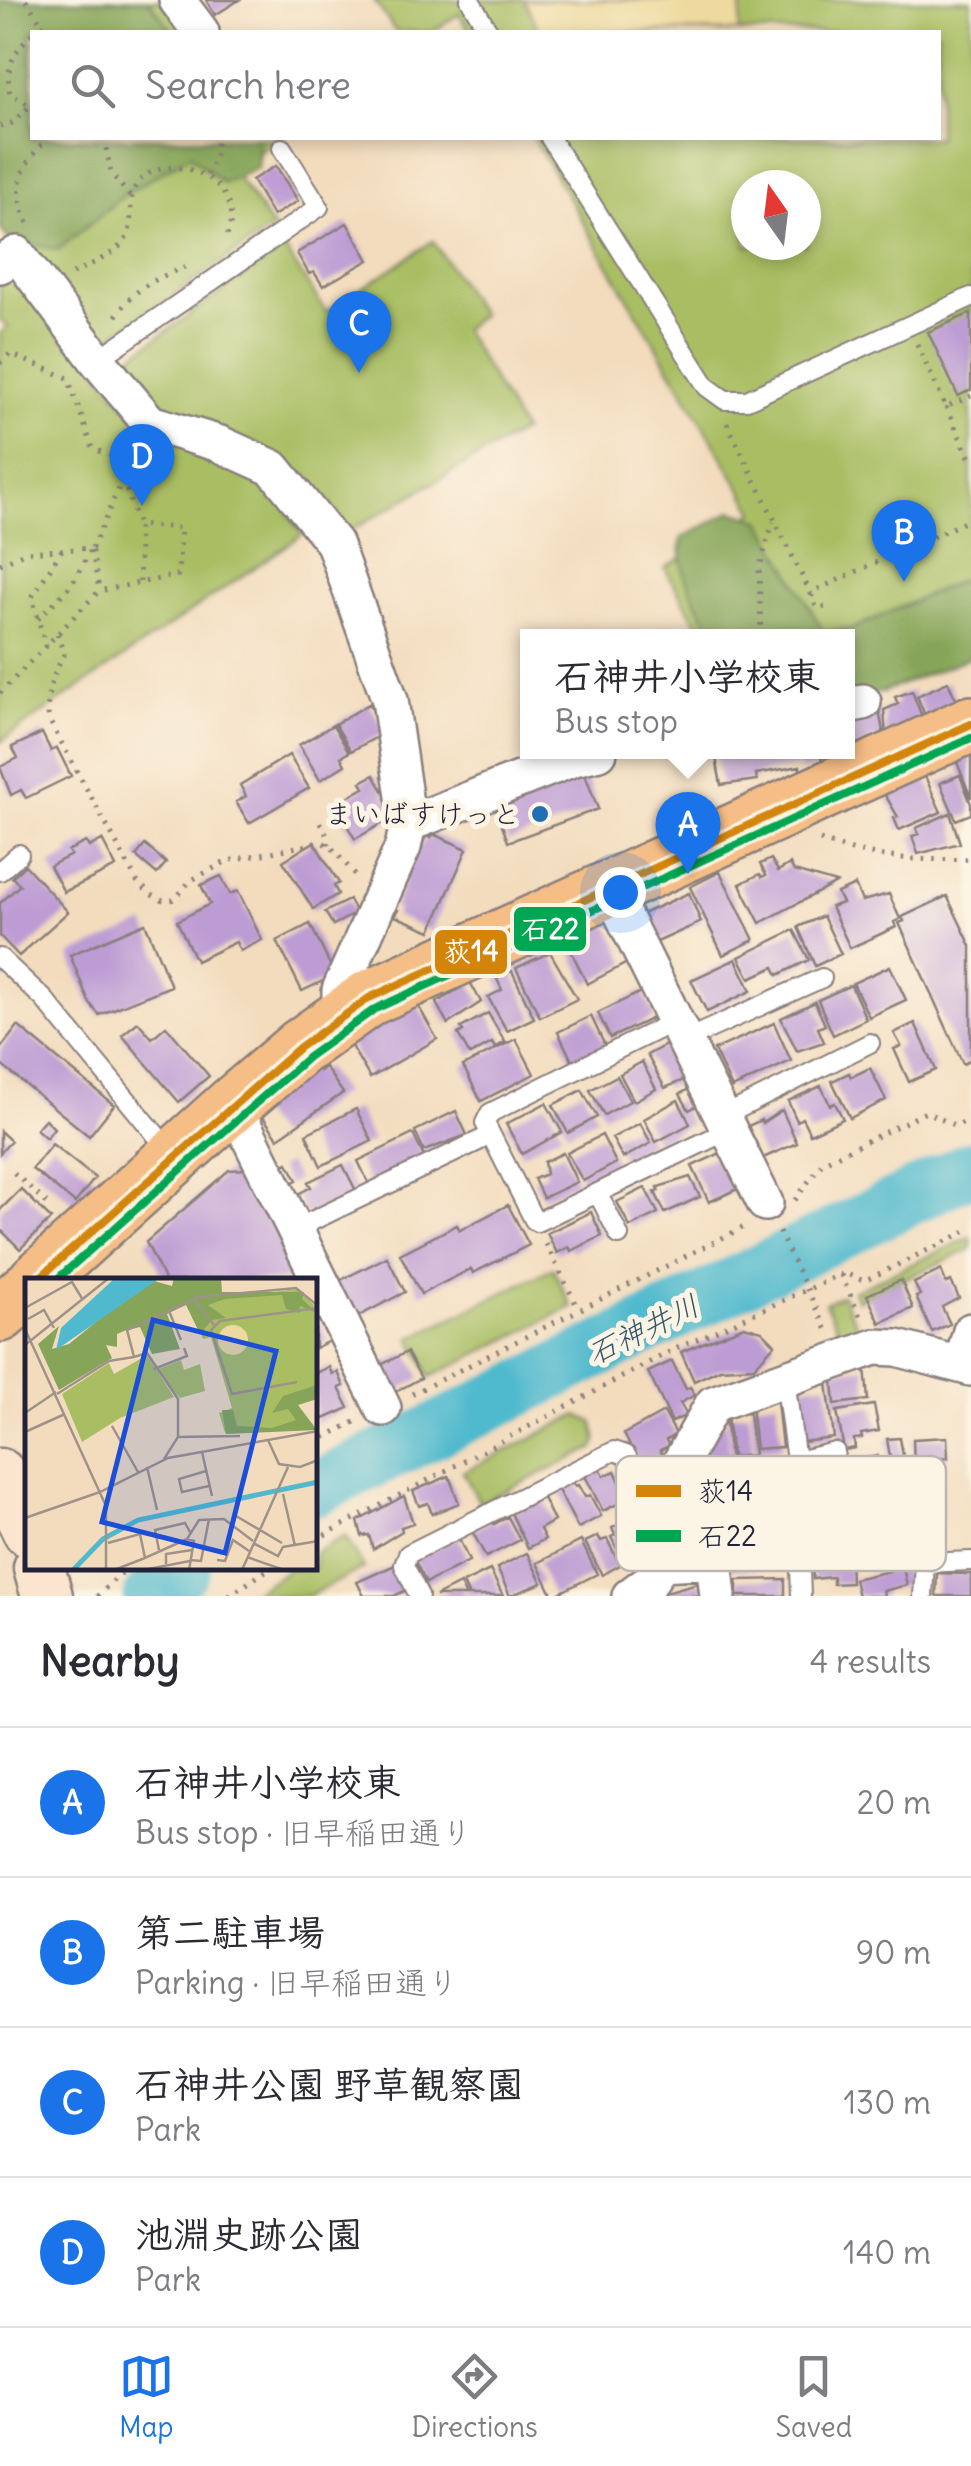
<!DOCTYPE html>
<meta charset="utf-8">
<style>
body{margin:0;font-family:Delius,"Klee One",sans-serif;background:#f2f2f3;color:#2b2b33}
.compass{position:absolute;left:731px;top:170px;width:90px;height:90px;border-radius:50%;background:#fff;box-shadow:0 5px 15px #0003;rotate:346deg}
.you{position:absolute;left:620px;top:892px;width:35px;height:35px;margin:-25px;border:8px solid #fff;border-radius:50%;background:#1a73e8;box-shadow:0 0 0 15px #1a73e833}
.badge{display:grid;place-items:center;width:65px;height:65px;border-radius:50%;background:#1a73e8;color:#fff;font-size:32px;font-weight:700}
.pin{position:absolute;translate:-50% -82px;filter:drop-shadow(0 2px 5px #0008)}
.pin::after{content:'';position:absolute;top:52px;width:35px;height:30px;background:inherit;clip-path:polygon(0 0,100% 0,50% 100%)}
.popup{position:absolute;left:520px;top:629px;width:335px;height:130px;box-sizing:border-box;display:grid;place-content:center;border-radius:0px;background:#fff;filter:drop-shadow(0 2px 8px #0005);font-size:32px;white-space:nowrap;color:#7c7c81}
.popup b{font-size:38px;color:#2b2b33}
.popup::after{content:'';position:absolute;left:50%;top:100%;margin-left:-20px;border:20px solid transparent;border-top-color:#fff}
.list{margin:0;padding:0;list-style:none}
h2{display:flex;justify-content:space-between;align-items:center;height:130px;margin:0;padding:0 40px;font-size:42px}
h2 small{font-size:32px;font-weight:400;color:#7c7c81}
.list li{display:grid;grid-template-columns:65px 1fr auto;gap:30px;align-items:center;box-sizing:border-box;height:150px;padding:0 40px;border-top:2px solid #e1e1e2}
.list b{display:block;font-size:38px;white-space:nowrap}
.list p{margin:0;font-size:32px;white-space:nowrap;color:#7c7c81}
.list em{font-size:32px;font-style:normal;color:#7c7c81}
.icon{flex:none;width:55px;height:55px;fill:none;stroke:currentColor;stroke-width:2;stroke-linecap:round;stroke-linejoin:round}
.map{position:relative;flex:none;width:971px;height:1596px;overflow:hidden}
.search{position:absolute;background:#fff;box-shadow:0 5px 15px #0003;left:30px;right:30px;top:30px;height:110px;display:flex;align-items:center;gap:25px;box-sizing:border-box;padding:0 35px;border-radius:0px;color:#7c7c81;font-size:38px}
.sheet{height:730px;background:#fff}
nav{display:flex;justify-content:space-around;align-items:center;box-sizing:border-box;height:140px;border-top:2px solid #e1e1e2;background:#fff;font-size:28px;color:#7c7c81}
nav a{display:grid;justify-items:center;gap:5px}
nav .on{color:#1a73e8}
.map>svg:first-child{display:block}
.green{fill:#a9be63;stroke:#66704f;stroke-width:2.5;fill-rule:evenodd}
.forest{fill:#86a559;stroke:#54644a;stroke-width:2.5}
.sand{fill:#eeda9e;stroke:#887e6c;stroke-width:2.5}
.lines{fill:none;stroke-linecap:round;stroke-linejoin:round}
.river{stroke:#50b9cd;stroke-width:55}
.building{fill:#bd9cd4}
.lane-casing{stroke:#8a7f7c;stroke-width:22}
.street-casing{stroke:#8a7f7c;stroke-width:40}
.secondary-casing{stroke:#8a7f7c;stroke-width:55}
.primary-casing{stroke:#8a7f7c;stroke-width:60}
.path{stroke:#8a7f7c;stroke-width:5;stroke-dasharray:2.5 8;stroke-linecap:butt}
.lane{stroke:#fff;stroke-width:18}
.street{stroke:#fff;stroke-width:35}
.secondary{stroke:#fbe5cf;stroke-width:50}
.primary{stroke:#f6be87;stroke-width:55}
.bus-1-casing{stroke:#fcf5e5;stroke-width:15}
.bus-2-casing{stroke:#fcf5e5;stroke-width:15}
.bus-1{stroke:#d48509;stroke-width:8}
.bus-2{stroke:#00a651;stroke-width:8}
.poi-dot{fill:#1f6fb2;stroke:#fcf5e5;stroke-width:4}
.labels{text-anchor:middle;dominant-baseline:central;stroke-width:10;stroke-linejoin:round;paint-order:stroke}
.poi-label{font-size:28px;fill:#22223b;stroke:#fcf5e5;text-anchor:end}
.water-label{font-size:30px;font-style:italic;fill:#32576e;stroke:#fcf5e5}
.inset-river{fill:none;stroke:#50b9cd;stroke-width:5}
.inset-road{fill:none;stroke:#9f9289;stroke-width:2.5}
.view{fill:#1d4ed8;fill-opacity:0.15;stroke:#1d4ed8;stroke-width:5}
.inset-edge{fill:none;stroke:#22223b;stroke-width:5}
.key{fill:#fcf5e5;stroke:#bbb6b2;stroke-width:2.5}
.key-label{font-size:28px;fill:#22223b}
.line-badge{stroke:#fcf5e5;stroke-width:4}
.badge-label{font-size:28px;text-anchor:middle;font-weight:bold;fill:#fff}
</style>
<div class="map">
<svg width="971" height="1596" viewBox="0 0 971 1596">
<rect width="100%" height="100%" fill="#fcf5e5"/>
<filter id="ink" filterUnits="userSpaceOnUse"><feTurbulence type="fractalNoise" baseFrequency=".01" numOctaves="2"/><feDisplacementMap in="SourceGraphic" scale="20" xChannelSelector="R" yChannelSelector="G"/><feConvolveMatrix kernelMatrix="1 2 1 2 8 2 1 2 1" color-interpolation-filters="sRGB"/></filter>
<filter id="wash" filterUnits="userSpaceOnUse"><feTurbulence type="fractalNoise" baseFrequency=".0048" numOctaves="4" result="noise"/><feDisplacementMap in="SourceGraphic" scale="40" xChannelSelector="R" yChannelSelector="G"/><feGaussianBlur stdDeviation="2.25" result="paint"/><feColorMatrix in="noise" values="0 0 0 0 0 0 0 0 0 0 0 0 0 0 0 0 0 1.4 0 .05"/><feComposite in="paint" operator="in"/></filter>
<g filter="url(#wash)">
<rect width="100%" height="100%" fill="#f3dcbd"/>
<path class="green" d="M0 0H160L185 32H32V138L280 139 232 170 273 228 100 344 26 246Z
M374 0H971V645L848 636H704L665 568 755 512 533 138H938V32H470L459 14 432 32H396ZM746 185H806V245H746Z
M433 241 481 315 463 329 523 431 346 533 158 417 117 366 284 248 326 312Z
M20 272 145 430 267 476 302 535 0 742V333L8 327 0 320V275Z
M971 1237V1249L858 1300 853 1291Z
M553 1268 572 1307 430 1377 411 1338Z
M842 1295 863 1339 845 1343 825 1303Z
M578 1415 593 1422 597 1440 594 1448 480 1503 463 1472Z
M345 1536 364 1568 308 1596H248L289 1569 315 1568V1553Z"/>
<path class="forest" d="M0 0H149L173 32H32V138H259L258 168 223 183 190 155 124 195 58 250 8 239 0 228Z
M732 511 761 520 823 631 852 629 967 577 971 586V632L967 634 971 641V657L882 692 848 698V636H715C700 608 675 572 682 538Z"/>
<path class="sand" d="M524 0H742L739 32H540Z"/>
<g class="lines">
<path class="river" d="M315 1489 971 1168
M151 1596 183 1568"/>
</g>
<g id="blocks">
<path class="building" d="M206 0H239L215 15Z
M276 166 298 201 273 216 252 180Z
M347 223 369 260 323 286 314 272 309 274 297 253Z
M971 313V390L958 396 928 332Z
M948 682 958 704 926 718 917 696Z
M912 691 924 722 886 737 884 710 898 704 895 697Z
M369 704 386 732 351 751 335 724Z
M879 710 884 737 869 739V744L848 751V715Z
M333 725 349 752 341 757 345 765 320 780 299 745Z
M42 733 51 751 57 748 71 776 26 798 21 790 11 795 0 767 18 758 12 747Z
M971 749V798L953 752Z
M715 752H820L823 767 800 771V766L756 774 757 780 721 785Z
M289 755 309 788 249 823 236 802 246 796 240 785Z
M585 774 598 809 508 842 495 805Z
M924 774 941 812 899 830 894 818 898 817 884 793Z
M374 775 397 815 355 839 335 804 364 788 361 782Z
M960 775 971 804V814L956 820 940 783Z
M950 813 960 843 918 854 912 836 919 834 916 828Z
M433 834 467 849 431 931 395 916 398 910 394 908 418 843 422 845 426 836 431 838Z
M102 840 116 867 64 892 50 866 71 855 68 851 86 842 89 847Z
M314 842 339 883 334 886 338 894 313 909 283 861Z
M145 845 166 863 157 874 136 856Z
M771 859 778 871 790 864 794 871 836 883 760 923 740 884 760 874 762 877 766 875 760 864Z
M25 865 68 912 19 956 0 936V903L20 885 12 877Z
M720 872 754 940 723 955 690 887Z
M221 876 230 894 238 891 262 940 240 951 236 942 196 961 177 921 210 904 201 885Z
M855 885 862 901 889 894 900 919 894 922 896 927 850 948 831 907 842 903 837 893Z
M689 893 701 922 655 943 642 914Z
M947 896 971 946V1060L963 1064 899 923 904 921 902 917Z
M349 900 356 913 333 925 325 912Z
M823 916 841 954 815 966 798 927Z
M606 920 627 963 587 984 566 940Z
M145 923 171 986 99 1015 89 1002 70 955Z
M310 924 335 975 302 991 277 941Z
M794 930 809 960 778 975 774 967 750 978 739 957Z
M550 952 577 999 540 1017 516 968Z
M736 959 751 991 707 1012 691 980Z
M890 966 906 1000 869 1017 853 983Z
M512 971 534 1018 507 1031 488 997 502 990 497 979Z
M470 982 481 1002 448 1024 436 1003Z
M851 985 866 1019 833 1035 818 1000Z
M643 991 655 1017 610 1038 598 1013Z
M416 1002 437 1039 370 1078 348 1041Z
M815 1002 825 1025 818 1028 824 1042 797 1051 781 1018Z
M488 1013 505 1042 495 1048 492 1043 470 1055 458 1034 463 1031 461 1028Z
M591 1016 605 1046 572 1061 558 1032Z
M138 1022 152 1038 166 1026 209 1076 179 1102 122 1035Z
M774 1023 791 1061 732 1088 714 1050Z
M915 1023 936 1070 909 1082 894 1049 901 1046 894 1033Z
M18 1026 114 1105 89 1136 0 1064V1049Z
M516 1039 534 1074 481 1101 463 1066Z
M666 1045 672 1055 675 1053 689 1078 665 1088 647 1055Z
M642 1062 656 1089 634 1101 620 1074Z
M316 1066 319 1071 325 1067 343 1093 278 1138 258 1110Z
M870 1068 886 1100 850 1118 832 1081 849 1073 851 1077Z
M617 1076 630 1101 604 1115 590 1090Z
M821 1086 830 1105 835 1103 843 1119 810 1134 802 1118 797 1121 788 1101Z
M693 1087 702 1103 689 1110 680 1094Z
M582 1090 597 1117 568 1133 553 1105Z
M678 1100 690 1124 656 1142 644 1119Z
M546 1103 562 1132 522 1154 506 1124Z
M356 1109 372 1141 321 1166 306 1134Z
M782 1110 797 1143 763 1158 748 1126 761 1120 762 1123Z
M456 1111 467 1135 424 1151 415 1131Z
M45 1119 54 1128 46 1138 36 1129Z
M640 1123 651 1143 623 1158 612 1138Z
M0 1131 11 1141 0 1153Z
M413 1134 426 1161 371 1188 358 1161Z
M602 1135 616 1163 583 1181 567 1153Z
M52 1144 95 1178 75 1203 32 1169Z
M723 1152 740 1188 709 1202 692 1166Z
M563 1153 577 1182 543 1198 534 1179 546 1174 544 1162Z
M288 1163 297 1180 288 1185 279 1168Z
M343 1165 357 1193 306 1216 296 1195 311 1187 308 1182Z
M247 1169 300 1281H165L146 1242 229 1170Z
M690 1177 700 1197 665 1213 655 1192 659 1191 658 1187Z
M645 1188 658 1213 630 1227 617 1202Z
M21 1189 51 1219 20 1249 0 1229V1210Z
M508 1205 529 1245 473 1273 471 1269 421 1294 400 1254 457 1225 460 1230Z
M591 1212 602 1236 571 1251 569 1247 557 1253 547 1233Z
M387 1257 405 1292 353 1319 335 1283Z
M941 1270 946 1283 951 1281 959 1298 942 1307 950 1324 932 1332 916 1297 920 1295 914 1283Z
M901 1280 913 1308 880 1323 867 1295Z
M315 1312 329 1341 315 1348Z
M744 1326 762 1331 775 1344 754 1367 720 1369 694 1381 681 1352Z
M407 1352 421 1378 395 1392 381 1365Z
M672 1361 686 1389 690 1387 695 1395 680 1403 687 1415 672 1422 648 1372Z
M329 1367 332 1374 338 1372 344 1386 339 1388 349 1408 315 1423V1373Z
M865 1367 868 1400 835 1404 832 1371Z
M827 1383 834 1438 802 1442 796 1387Z
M777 1401 782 1447 756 1449 751 1404Z
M874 1405 879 1431 861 1434 862 1438 854 1439 855 1448 844 1450 837 1411Z
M664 1412 676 1434 666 1440 669 1446 660 1450 662 1454 640 1465 624 1434Z
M749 1413 754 1455 732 1457 727 1415Z
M726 1423 730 1459 702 1462 700 1449 714 1425Z
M947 1437 948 1458 935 1459 936 1468H939L942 1520H926V1513L895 1515 893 1482H902L901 1469 914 1468 913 1439Z
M900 1438 904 1461 891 1463 887 1439Z
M878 1456 882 1480 848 1485 845 1462Z
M839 1464 844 1492 815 1496 811 1468Z
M600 1468 604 1476 615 1471 628 1499 603 1511 585 1476Z
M783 1471 787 1508 735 1513 731 1477Z
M721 1475 722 1488 729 1487 732 1511 704 1517 702 1504 688 1505 690 1478Z
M449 1476 459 1503 432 1514 428 1503 419 1506 413 1491Z
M572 1481 575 1486 578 1485 585 1497 590 1495 601 1516 578 1528 558 1490Z
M404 1496 413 1523 401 1527 402 1531 373 1549 369 1535 362 1536 358 1521Z
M543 1498 554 1521 540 1529 545 1539 528 1548 511 1513Z
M839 1507 843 1538 815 1541 811 1511Z
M888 1507 893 1545 853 1549 849 1512Z
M508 1517 520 1540 486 1557 472 1531 492 1520 494 1524Z
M634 1517 650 1544 623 1560 611 1537 615 1535 612 1528Z
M598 1536 601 1541 607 1539 620 1565 602 1575 585 1542Z
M458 1537 469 1561 426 1583 414 1559Z
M786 1540V1556L765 1557V1568L730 1569 729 1542Z
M581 1541 597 1574 553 1596 537 1563Z
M527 1553 542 1583 510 1596 497 1568Z
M850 1555 851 1583 833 1584V1577L813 1579 812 1556Z
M395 1565 407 1590 394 1596H364L357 1582Z
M903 1568 907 1585 883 1591 884 1596H858L854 1579Z
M490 1570 503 1596H469L463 1583Z
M937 1573 971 1574V1596H936Z
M785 1579V1596H737V1580Z
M701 1582 705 1596H663L662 1593Z
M460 1584 466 1596H436Z"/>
</g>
</g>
<g filter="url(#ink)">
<use href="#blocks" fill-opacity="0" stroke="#8a7f7c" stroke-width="2.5"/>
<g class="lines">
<defs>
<path id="lane" d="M470 0 489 32
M550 138 707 387 725 400H747L971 297
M97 360 319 207 282 148
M0 871 19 854
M0 958 44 999 171 1153
M675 1021 490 1113 485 1123 491 1135 534 1220 537 1222 729 1130
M685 1040 822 978
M722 1117 870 1043
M598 1194 619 1235
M293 1230 491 1135
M785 1379 796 1461 801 1596
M796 1461 835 1452
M419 1596 404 1565 408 1554 614 1451 626 1455 647 1498 671 1505
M923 1596 925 1563 971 1561"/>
<path id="street" d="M177 0 201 32
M0 265 17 254 97 360 150 423 220 444 273 468 334 543 390 700 408 824 403 847 340 990V1005L345 1013
M848 705 863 702
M408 824 574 758 599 752
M610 889 765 1203
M233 1104 383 1408
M962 1364 971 1331
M630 1596 650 1581 661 1563
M718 1596 714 1560 661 1563 680 1463 713 1404 875 1347 897 1348 971 1368"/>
<path id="secondary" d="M0 1474 28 1531
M39 1568 47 1596"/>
<path id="primary" d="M36 1281 233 1104 300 1047 369 998 971 724
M0 1314 28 1289"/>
</defs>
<use href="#lane" class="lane-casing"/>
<use href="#street" class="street-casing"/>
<use href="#secondary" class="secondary-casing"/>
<use href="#primary" class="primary-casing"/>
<path class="path" d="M26 0 43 26
M34 32 43 26 62 32
M32 34C13 51 5 69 10 94L32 107
M0 126 12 123 30 106
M104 138 111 173 131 198
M207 175 215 157 217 138
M28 223C11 185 20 167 48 138
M73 274C89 264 114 256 125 240 137 223 124 198 139 181 163 156 213 168 226 198 233 214 232 227 224 242
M116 316C136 285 159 278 191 264
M917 344 946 407 971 396
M0 363 10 354 68 378 93 449 115 457 138 525
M946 407 971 461
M727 423 811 594
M92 551 99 589
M0 564 26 552 92 548 122 481
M825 607 817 608 811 597 814 591 971 519
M38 619 72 584 92 548
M57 634 64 654C53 677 44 694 49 720L138 883C150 893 158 904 175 899L190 881 227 861 322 842 332 848 356 876
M761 636 759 569 773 522
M46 647 32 597 62 550
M0 693 99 591 178 575 181 528 138 525 140 583
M320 823 328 837V846
M820 840C869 859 919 861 971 859
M14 1173 52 1208
M795 1200 822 1163 926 1112 956 1126 971 1118
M779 1232 827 1330
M546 1244 578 1308
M841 1275 861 1318
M412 1394 746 1226
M315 1442 357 1421
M315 1540 671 1351 844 1273 864 1281 971 1229
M97 1596 127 1568
M229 1596 270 1568"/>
<use href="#lane" class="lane"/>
<use href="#street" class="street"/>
<use href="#secondary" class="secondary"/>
<use href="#primary" class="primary"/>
<defs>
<path id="bus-1" d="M36 1281 300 1047 369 998 971 724"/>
<path id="bus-2" d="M55 1281 308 1057 375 1009 971 738"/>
</defs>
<use href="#bus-1" class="bus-1-casing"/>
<use href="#bus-2" class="bus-2-casing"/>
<use href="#bus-1" class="bus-1"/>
<use href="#bus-2" class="bus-2"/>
</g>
</g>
<circle class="poi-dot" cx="540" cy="814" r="10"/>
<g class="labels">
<g class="poi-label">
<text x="520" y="814">まいばすけっと</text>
</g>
<g class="water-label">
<text transform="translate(643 1329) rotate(-26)">石神井川</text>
</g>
</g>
<g transform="translate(25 1278)">
<rect width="292" height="292" fill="#f3dcbd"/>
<path d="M272 11 292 30V115L267 126 283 148 200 155 194 135 207 130 186 59 178 61 164 25ZM122 77 149 119 95 140 57 164 37 116 84 85 89 96ZM156 82 159 92 175 86 180 113 155 120 131 92Z" fill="#a9be63"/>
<path d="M149 0H196L197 14H279L277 21 292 35 275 28 274 35 261 31 257 17 200 21 183 27 201 40 187 42 175 56 161 27 142 36 155 71 127 76 115 49 99 53 92 56V69L81 67 87 80 34 112 13 66 34 48 27 71 44 66 114 9 129 3 147 8ZM292 107V121L273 127 292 152 201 156 197 132H208L212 148 247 150 271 142 263 131 247 135 258 118Z" fill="#86a559"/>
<path d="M193 62a15 15 0 1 1 30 0a15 15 0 1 1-30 0Z" fill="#eeda9e"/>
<path d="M90 0H135L31 72 36 50Z" fill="#50b9cd"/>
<path class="inset-river" d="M48 292 78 261 113 242 293 204"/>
<path class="inset-road" d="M169 22 189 47M0 30 47 4 58 22M144 33 156 62M3 41 19 32 29 50M0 51 81 228V292M0 67 84 0M109 79 122 75 153 121V159L139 181M129 91 162 78 159 70M272 104 207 116 186 52 195 43 293 30M32 116 84 83 109 79 102 52 174 19 271 10 293 28M0 135 31 114M87 148 113 194M0 154 40 136M153 159 215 158M243 162 254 186 275 189 293 182M177 174 187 218M122 189 132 232M181 193 154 201 157 214 184 208M258 216 270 268M211 238 257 265M0 240 75 214 143 180 293 153M83 265 115 256 120 280 162 261M228 265 253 278 258 269 293 263M134 272 130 252 160 245 165 254M222 279 259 292M165 282 176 283 184 241M192 282 200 283 208 262 224 273M141 286V276L167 272M89 292 120 280M118 292 165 283M164 292 169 263 162 261 174 242 199 241 228 263M217 292 263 189"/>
<path class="view" d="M128 42 251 73 200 275 77 244Z"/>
<rect width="292" height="292" class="inset-edge"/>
</g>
<rect x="616" y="1456" width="330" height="115" rx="15" class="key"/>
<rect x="636" y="1485" width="45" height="12" fill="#d48509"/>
<rect x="636" y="1530" width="45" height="12" fill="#00a651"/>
<g class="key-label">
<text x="698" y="1501">荻14</text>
<text x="698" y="1546">石22</text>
</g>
<g class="line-badge">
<rect x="512" y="905" width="76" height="48" rx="10" fill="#00a651"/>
<rect x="433" y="928" width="76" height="48" rx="10" fill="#d48509"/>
</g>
<g class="badge-label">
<text x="550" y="939">石22</text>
<text x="471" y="961">荻14</text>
</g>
</svg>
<svg class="compass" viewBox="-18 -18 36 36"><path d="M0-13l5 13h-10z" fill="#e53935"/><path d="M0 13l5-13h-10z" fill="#7c7c81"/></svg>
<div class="you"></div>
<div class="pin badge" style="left:688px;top:874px">A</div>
<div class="popup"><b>石神井小学校東</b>Bus stop</div>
<div class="pin badge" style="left:904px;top:582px">B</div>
<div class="pin badge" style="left:359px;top:373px">C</div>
<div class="pin badge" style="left:142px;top:506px">D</div>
<div class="search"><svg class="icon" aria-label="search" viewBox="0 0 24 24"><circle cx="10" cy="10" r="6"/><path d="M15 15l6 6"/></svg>Search here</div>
</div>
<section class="sheet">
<h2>Nearby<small>4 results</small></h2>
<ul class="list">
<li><span class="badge">A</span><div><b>石神井小学校東</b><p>Bus stop · 旧早稲田通り</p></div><em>20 m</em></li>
<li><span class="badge">B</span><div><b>第二駐車場</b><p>Parking · 旧早稲田通り</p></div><em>90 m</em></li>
<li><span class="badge">C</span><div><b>石神井公園 野草観察園</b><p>Park</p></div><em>130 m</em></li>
<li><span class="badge">D</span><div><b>池淵史跡公園</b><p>Park</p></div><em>140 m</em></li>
</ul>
</section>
<nav>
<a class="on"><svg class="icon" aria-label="map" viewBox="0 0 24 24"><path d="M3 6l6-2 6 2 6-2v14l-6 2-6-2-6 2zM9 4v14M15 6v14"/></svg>Map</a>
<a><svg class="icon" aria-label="directions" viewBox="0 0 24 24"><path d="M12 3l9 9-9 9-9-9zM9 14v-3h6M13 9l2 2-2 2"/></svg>Directions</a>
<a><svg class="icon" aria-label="saved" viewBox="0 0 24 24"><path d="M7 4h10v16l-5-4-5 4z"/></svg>Saved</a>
</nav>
